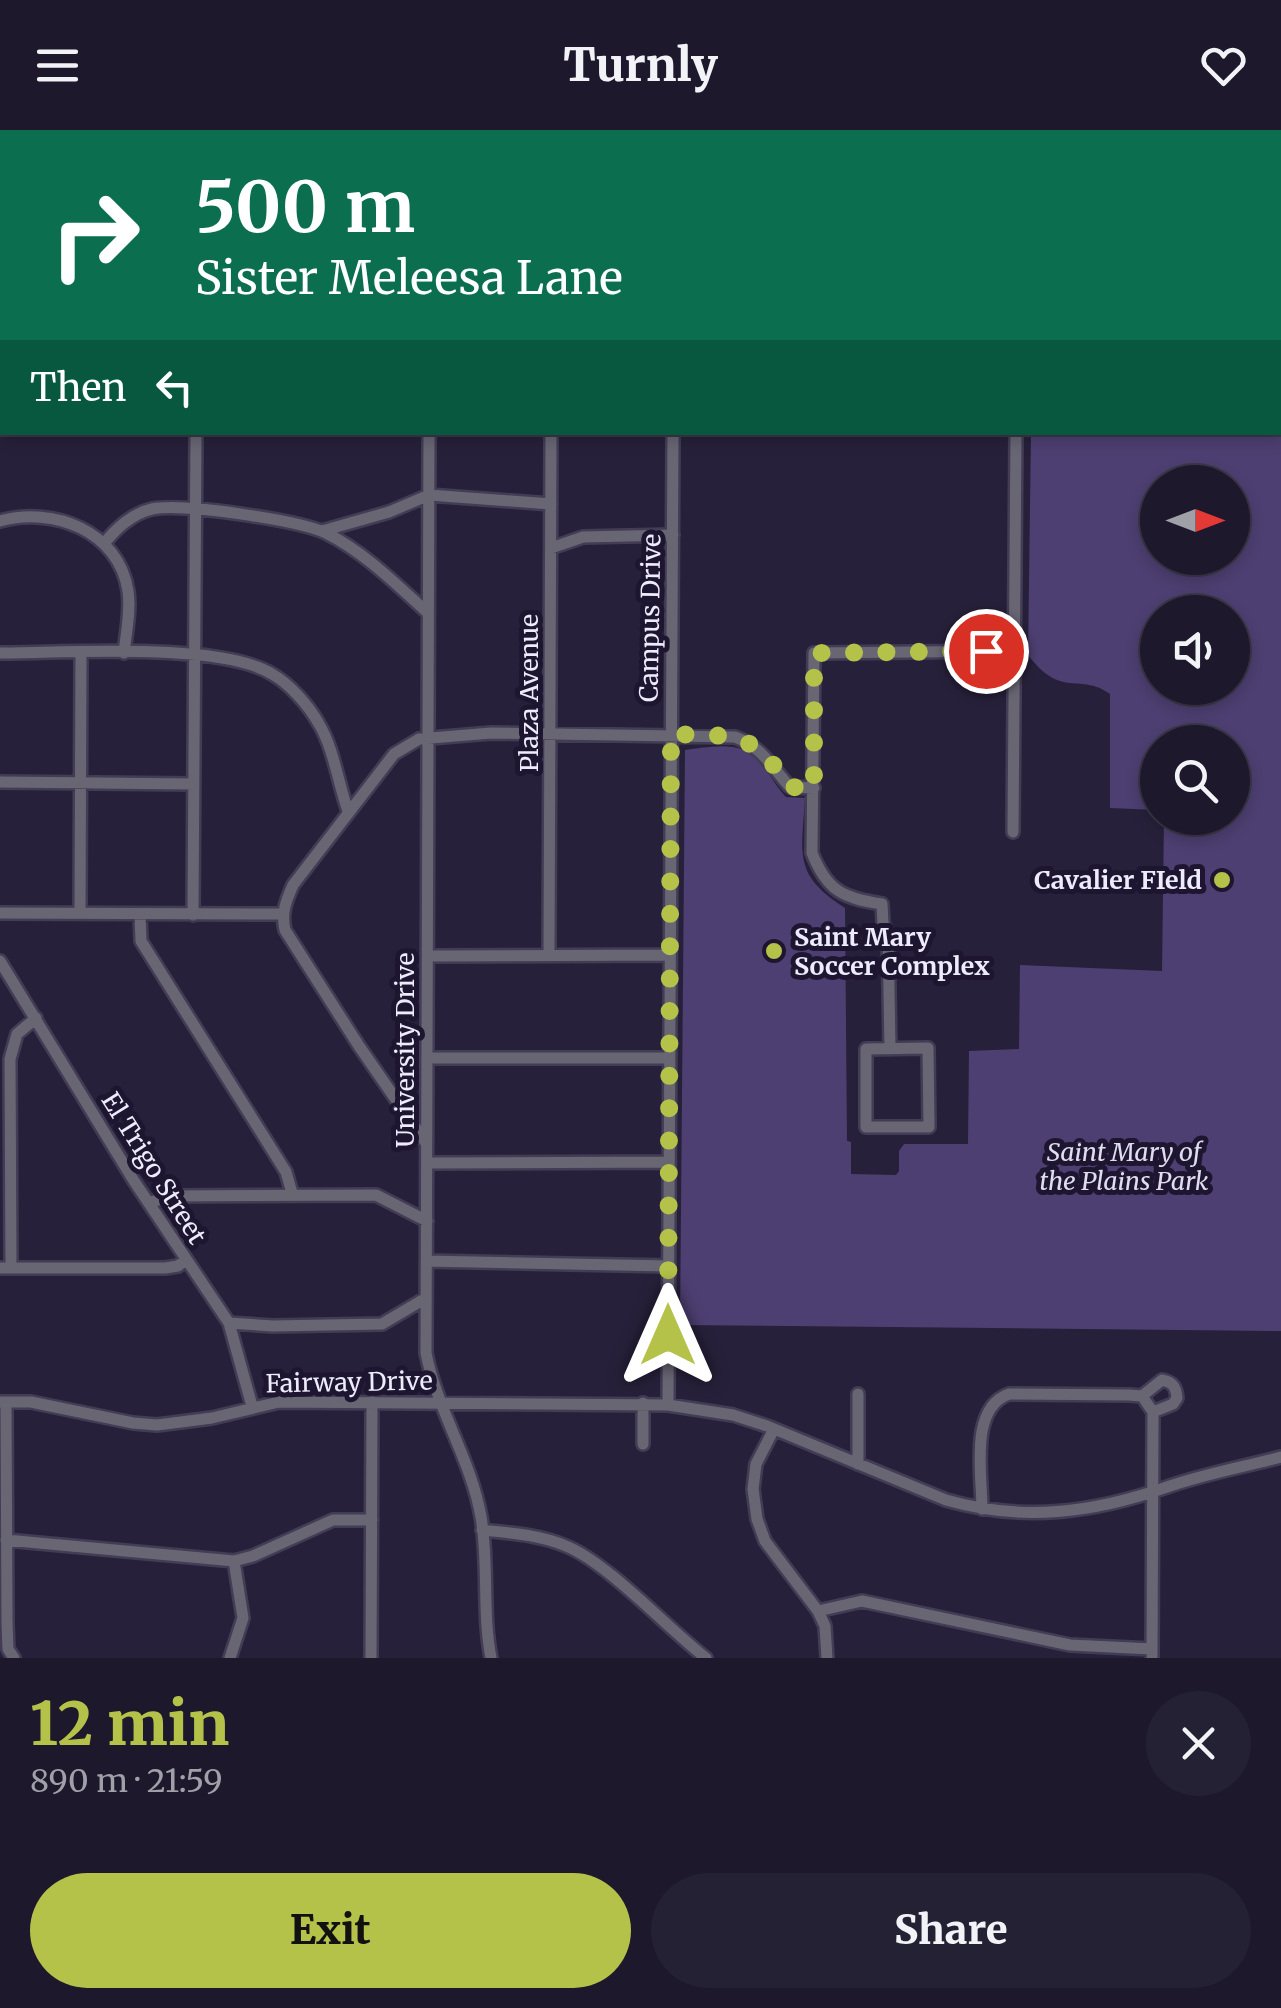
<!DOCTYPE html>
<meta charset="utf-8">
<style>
body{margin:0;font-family:Merriweather,serif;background:#252134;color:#f1f3f6;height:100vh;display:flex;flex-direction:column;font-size:38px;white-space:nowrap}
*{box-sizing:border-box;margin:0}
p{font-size:32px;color:#a0a0a9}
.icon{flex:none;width:55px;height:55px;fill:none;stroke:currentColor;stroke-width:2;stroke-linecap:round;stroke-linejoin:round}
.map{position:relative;height:1528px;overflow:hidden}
.details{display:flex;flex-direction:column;background:#1d182c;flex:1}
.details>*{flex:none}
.hud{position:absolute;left:0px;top:0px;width:1282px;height:305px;box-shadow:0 5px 15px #0003,0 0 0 2px #3b3748;background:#0b6e4f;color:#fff;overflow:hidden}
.needle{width:65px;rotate:90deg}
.tools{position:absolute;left:1140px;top:335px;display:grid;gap:20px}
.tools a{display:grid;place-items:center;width:110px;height:110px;border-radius:50%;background:#1d182c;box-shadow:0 5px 15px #0003,0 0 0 2px #3b3748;font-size:50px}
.pin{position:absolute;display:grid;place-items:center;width:85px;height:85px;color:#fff;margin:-42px;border:5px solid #fff;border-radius:50%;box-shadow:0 2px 10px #0007}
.me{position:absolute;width:110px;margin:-55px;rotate:0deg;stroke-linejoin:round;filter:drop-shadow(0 0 8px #0008)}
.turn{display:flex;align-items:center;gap:35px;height:210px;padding:0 30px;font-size:45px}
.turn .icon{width:130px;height:130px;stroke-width:2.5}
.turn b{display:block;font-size:70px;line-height:85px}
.then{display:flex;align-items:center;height:95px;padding:0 30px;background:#0003;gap:20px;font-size:38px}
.round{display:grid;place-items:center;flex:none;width:105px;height:105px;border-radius:52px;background:#252134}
.summary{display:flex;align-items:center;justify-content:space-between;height:170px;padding:0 30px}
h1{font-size:60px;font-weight:800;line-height:75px;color:#b4c24a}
.cta{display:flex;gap:20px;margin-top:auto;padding:20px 30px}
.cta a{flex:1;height:115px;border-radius:60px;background:#b4c24a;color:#111;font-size:40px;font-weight:800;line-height:115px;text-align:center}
.cta a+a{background:#252134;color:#f1f3f6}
header{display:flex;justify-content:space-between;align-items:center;height:130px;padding:0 30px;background:#1d182c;font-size:45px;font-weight:800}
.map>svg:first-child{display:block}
.green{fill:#4d3f71;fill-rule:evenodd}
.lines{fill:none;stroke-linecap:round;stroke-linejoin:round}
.minor-casing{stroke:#433c55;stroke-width:16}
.minor{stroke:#696674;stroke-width:11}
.route{stroke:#b4c24a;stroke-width:18;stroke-dasharray:0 32.4}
.poi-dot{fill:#b4c24a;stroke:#1e1630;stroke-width:4}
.labels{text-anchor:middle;stroke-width:10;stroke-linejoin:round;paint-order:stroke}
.street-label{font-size:25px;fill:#eeebfc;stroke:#1e1630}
.poi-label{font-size:25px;font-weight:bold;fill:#eeebfc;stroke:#1e1630;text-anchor:end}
.park-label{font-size:25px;font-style:italic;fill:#e1ddf0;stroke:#1e1630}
</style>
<header><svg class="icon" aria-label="menu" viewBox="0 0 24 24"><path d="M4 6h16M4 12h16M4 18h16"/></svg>Turnly<svg class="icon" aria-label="heart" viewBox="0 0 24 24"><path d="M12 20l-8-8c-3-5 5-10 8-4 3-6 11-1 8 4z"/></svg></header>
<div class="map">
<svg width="1281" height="1528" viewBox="0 0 1281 1528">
<rect width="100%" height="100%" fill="#27203a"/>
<!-- green -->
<path class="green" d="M1281 261V1201L680 1195 685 620C712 617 743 609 762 634 770 645 776 656 786 667L805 668C802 724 792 744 845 778L847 1011 851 1012V1044L896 1045 899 1041V1021L904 1014H968L969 921 1019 919 1020 835 1162 841 1164 688H1232V612H1158L1157 680 1110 678V564C1080 542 1062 570 1028 525L1031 303 1280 302ZM1158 352H1232V428H1158ZM1232 482V558H1158V482Z"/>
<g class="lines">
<!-- minor casing -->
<g class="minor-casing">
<path id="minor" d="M430 0V2
M591 2V0
M751 2V0
M909 2V0
M0 87H2
M1280 100H1281
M0 252H2
M429 302 426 1223C437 1280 471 1329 481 1387 489 1433 482 1482 491 1528
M0 391C53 376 119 401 128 461 131 481 126 503 124 523
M322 401 389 382 429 365 551 374
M104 414C115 399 133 383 152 379 183 373 297 390 326 403 364 422 396 454 428 483
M551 418 583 407 673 405
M0 523C65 523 220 512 272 544 290 554 309 576 319 594 334 619 338 653 348 681
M0 652 194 654
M1013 702 1016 302
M80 782 81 523
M0 783 283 784
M140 785 141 811 286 1042 292 1063
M193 785 196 302
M549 824 551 302
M428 826 669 825
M0 831 134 1051 229 1193 252 1276
M928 918 929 997H866V919Z
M890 919 888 803 883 793 882 774C843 768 827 761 812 723L814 523 1014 521
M428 928H669
M426 1013 359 916 285 800C281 783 286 771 293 755L394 624 419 609 491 603 735 607C762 617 771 636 790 657L814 658
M427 1033 668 1032
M151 1072 172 1066 376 1065 427 1091
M427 1131 668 1136
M0 1138H165L178 1136 184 1131
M11 1138 10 929 17 904 36 888
M229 1193 273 1196 382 1194 426 1168
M1142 1266 1162 1250C1173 1252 1176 1257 1177 1268L1173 1274 1153 1282
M0 1272H31L133 1293 157 1295 212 1288 279 1272 668 1275 733 1285 767 1296 946 1370C1023 1392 1093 1383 1167 1357 1204 1344 1243 1337 1281 1327
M6 1272 7 1493 8 1519 14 1528
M643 1273V1314
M668 1275 673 302
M774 1299 756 1334 753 1359 757 1389 765 1411 818 1481 825 1496 827 1528
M858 1334V1264
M982 1379C982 1344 969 1278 1009 1264L1129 1265 1142 1266 1153 1282
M482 1400C511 1403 540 1405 566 1416 608 1433 667 1498 706 1528
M6 1410 234 1431 253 1426 333 1390H372
M818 1481 862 1471 1070 1515 1152 1519
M230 1528 243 1488 234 1431
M371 1528 372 1272
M1152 1528 1153 1282"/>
</g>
<!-- minor -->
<use href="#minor" class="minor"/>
</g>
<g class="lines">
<!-- route -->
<path class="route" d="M668 1205 671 604C703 606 740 600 765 625 774 634 781 647 790 657L814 658V523L986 521"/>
</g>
<!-- markers -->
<g class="poi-dot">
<circle cx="1222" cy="750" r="10"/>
<circle cx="774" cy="821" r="10"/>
</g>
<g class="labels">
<!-- street labels -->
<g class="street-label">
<text transform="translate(650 488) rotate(-89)" y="9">Campus Drive</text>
<text transform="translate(529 563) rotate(-90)" y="9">Plaza Avenue</text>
<text transform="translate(405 920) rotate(-90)" y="9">University Drive</text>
<text transform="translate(154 1038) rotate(58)" y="9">El Trigo Street</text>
<text transform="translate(349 1252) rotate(-1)" y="9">Fairway Drive</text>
</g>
<!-- poi labels -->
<g class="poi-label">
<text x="1202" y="759">Cavalier FIeld</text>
<text x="794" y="816" text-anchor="start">Saint Mary<tspan x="794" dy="29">Soccer Complex</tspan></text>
</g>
<!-- park labels -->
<g class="park-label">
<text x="1124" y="1031">Saint Mary of<tspan x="1124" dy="29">the Plains Park</tspan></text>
</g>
</g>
</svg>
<div class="tools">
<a><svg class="needle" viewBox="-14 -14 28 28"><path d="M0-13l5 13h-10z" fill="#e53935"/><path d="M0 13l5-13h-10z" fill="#a0a0a9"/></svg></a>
<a><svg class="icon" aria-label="sound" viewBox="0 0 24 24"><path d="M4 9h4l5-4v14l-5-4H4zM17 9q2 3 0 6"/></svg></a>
<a><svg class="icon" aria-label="search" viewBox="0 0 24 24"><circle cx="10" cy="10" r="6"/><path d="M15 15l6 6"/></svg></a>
</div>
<div class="pin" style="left:986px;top:521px;background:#d93025"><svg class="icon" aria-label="arrive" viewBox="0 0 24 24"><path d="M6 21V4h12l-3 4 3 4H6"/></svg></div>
<svg class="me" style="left:668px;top:1205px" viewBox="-20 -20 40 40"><path d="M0-17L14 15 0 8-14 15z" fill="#b4c24a" stroke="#fff" stroke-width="4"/></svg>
<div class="hud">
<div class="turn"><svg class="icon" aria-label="right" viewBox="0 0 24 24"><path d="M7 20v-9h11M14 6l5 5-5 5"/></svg><div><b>500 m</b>Sister Meleesa Lane</div></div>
<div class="then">Then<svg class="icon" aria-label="left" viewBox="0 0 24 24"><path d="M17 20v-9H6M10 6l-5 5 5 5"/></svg></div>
</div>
</div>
<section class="details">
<div class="summary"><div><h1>12 min</h1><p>890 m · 21:59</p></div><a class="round"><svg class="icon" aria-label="close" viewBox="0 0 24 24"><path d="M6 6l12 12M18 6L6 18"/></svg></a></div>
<div class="cta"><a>Exit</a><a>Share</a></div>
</section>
